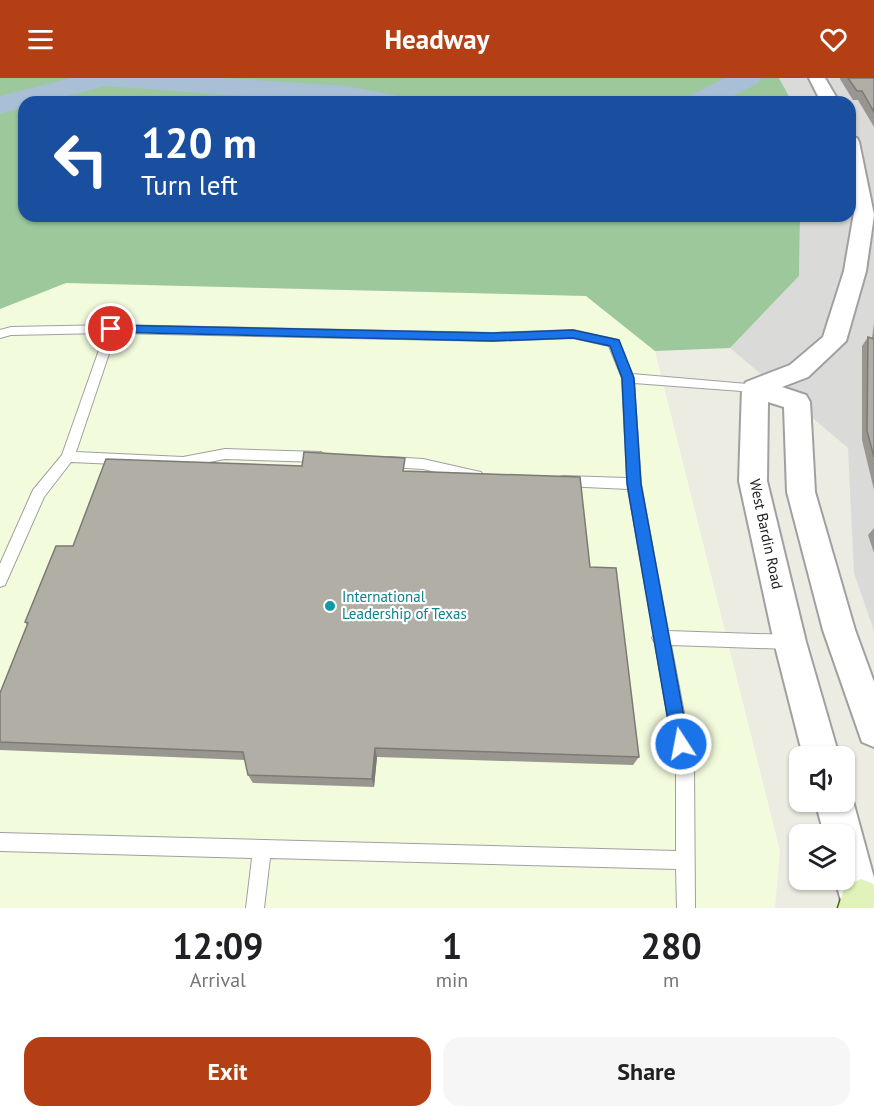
<!DOCTYPE html>
<style>
body{margin:0;font-family:"PT Sans",sans-serif;background:#f6f6f6;color:#202124;height:100vh;display:flex;flex-direction:column;font-size:22px;white-space:nowrap}
*{box-sizing:border-box;margin:0}
p{font-size:20px;color:#757577}
.icon{flex:none;width:33px;height:33px;fill:none;stroke:currentColor;stroke-width:2;stroke-linecap:round;stroke-linejoin:round}
.map{position:relative;height:830px;overflow:hidden}
.panel{display:flex;flex-direction:column;background:#fff;flex:1}
.panel>*{flex:none}
.hud{position:absolute;left:18px;top:18px;width:838px;height:126px;border-radius:18px;box-shadow:0 2px 4px #0004;background:#1a4fa0;color:#fff;overflow:hidden}
.buttons{position:absolute;left:789px;top:668px;display:grid;gap:12px}
.buttons a{display:grid;place-items:center;width:66px;height:66px;border-radius:12px;background:#fff;box-shadow:0 2px 4px #0004;font-size:30px}
.pin{position:absolute;display:grid;place-items:center;width:51px;height:51px;color:#fff;margin:-26px;border:3px solid #fff;border-radius:50%;box-shadow:0 2px 6px #0007}
.me{position:absolute;width:66px;margin:-33px;rotate:349deg;stroke-linejoin:round;filter:drop-shadow(0 0 4px #0008)}
.turn{display:flex;align-items:center;gap:21px;height:126px;padding:0 24px;font-size:27px}
.turn .icon{width:78px;height:78px;stroke-width:2.5}
.turn b{display:block;font-size:42px;line-height:51px}
.eta{display:flex;justify-content:space-evenly;align-items:center;height:102px;text-align:center}
.eta b{font-size:36px;font-weight:700;line-height:42px}
.cta{display:flex;gap:12px;margin-top:auto;padding:12px 24px}
.cta a{flex:1;height:69px;border-radius:18px;background:#b43f15;color:#fff;font-size:24px;font-weight:700;line-height:69px;text-align:center}
.cta a+a{background:#f6f6f6;color:#202124}
header{display:flex;justify-content:space-between;align-items:center;height:78px;padding:0 24px;background:#b43f15;color:#fff;font-size:27px;font-weight:700}
.map>svg:first-child{display:block}
.residential{fill:#dadad9}
.education{fill:#f3fbdd}
.forest{fill:#9dc89c}
.lines{fill:none;stroke-linecap:round;stroke-linejoin:round}
.river{fill:#a8bfd6;fill-rule:evenodd}
.service-casing{stroke:#a0a0a0;stroke-width:2}
.minor-casing{stroke:#a0a0a0;stroke-width:4}
.secondary-casing{stroke:#466710;stroke-width:3}
.service{fill:#fff;fill-rule:evenodd}
.minor{fill:#fff;fill-rule:evenodd}
.secondary{fill:#e1f2bb;fill-rule:evenodd}
.wall{fill:#98968f}
.shaded-wall{fill:#7c7a74}
.building{fill:#b1aea6;stroke:#7c7a74;stroke-width:1.5}
.route{fill:#1a73e8;stroke:#114b97;stroke-width:1.5}
.culture-dot{fill:#0f9aa8;stroke:#fff;stroke-width:2}
.labels{text-anchor:middle;stroke-width:4.5;stroke-linejoin:round;paint-order:stroke}
.street-label{font-size:15px;fill:#1c1c1c;stroke:#fff}
.culture-label{font-size:15px;fill:#0d838f;stroke:#fff;text-anchor:start}
</style>
<header><svg class="icon" aria-label="menu" viewBox="0 0 24 24"><path d="M4 6h16M4 12h16M4 18h16"/></svg>Headway<svg class="icon" aria-label="heart" viewBox="0 0 24 24"><path d="M12 20l-8-8c-3-5 5-10 8-4 3-6 11-1 8 4z"/></svg></header>
<div class="map">
<svg width="874" height="830" viewBox="0 0 874 830">
<rect width="100%" height="100%" fill="#ecece3"/>
<!-- residential -->
<path class="residential" d="M779 0H874V553L854 495 848 370 730 270 799 198 800 138H850V24H792Z"/>
<!-- education -->
<path class="education" d="M66 205 586 218 655 273 780 773 775 830H0V231Z"/>
<!-- forest -->
<path class="forest" d="M0 0H779L792 24H24V138H800L799 198 730 270 655 273 586 218 66 205 0 231Z"/>
<g class="lines">
<!-- river -->
<path class="river" d="M71 0H224L346 8 400 18 404 24H325L105 8 45 24H24V29L0 36V18Z
M725 0H761L757 6 721 24H685L689 18Z"/>
<!-- service casing -->
<g class="service-casing">
<path id="service" d="M112 247 493 255 573 252 618 262 632 296 759 307 761 310 759 313 755 314 634 305 641 406 668 553 790 557 795 559 798 564 795 569 790 571 671 567 694 687 695 830H677L676 791 270 780 264 830H246L252 780 0 773V755L676 773V687L655 565 652 560 654 557 628 411 564 408 559 407 557 403 559 399 564 398 627 400 622 300 609 268 573 260 493 263 116 255 76 374 183 379 225 371 321 374 328 379 321 384 225 381 183 389 71 384 44 419 5 507 0 509V486L33 412 62 377 105 255 11 257 0 260V252L11 249Z
M389 379 423 381 476 393 481 394 483 398 481 402 476 403 423 391 389 389 382 384Z"/>
</g>
<!-- minor casing -->
<g class="minor-casing">
<path id="minor" d="M809 0H825L839 24H821Z
M850 59 857 60 859 64 874 137 866 193 846 263 808 299 782 309 806 317 810 324 815 414 855 552 874 604V669L862 664 823 552 787 414 784 329 768 324 767 403 806 564 839 678H803L774 564 739 403 742 310 746 304 790 287 823 259 844 193 854 135 850 118Z
M844 709 853 723 874 800V830H843L835 801H844V756H824L815 723H844Z"/>
</g>
<!-- secondary casing -->
<g class="secondary-casing">
<path id="secondary" d="M861 801 874 806V830H838L845 808Z"/>
</g>
<!-- service -->
<use href="#service" class="service"/>
<!-- minor -->
<use href="#minor" class="minor"/>
<!-- secondary -->
<use href="#secondary" class="secondary"/>
</g>
<!-- wall -->
<path class="wall" d="M840 0H874V49L858 22H853L840 1Z
M874 245V412L862 362V268L868 259 872 260Z
M302 388 405 393 590 489 639 679 633 687 377 679 374 709 253 705 248 697 245 682 0 672V615L27 547 25 544 73 468Z
M874 450V475L868 457Z"/>
<!-- shaded-wall -->
<path class="shaded-wall" d="M375 670 377 679 374 709 372 701Z"/>
<!-- building -->
<path class="building" d="M848 0H874V34L862 13H857Z
M868 259 874 261V379L867 353Z
M304 374 405 380 403 393 580 399 590 489 616 490 639 679 375 670 372 701 248 697 243 674 0 664V615L28 545 25 544 56 468H73L106 381 302 388Z"/>
<!-- route -->
<path class="route" d="M111 247 493 255 573 252 619 262 634 300 641 406 689 666 687 672 681 674 675 672 672 666 627 406 622 300 610 268 573 260 493 263 107 254V248Z"/>
<!-- markers -->
<circle class="culture-dot" cx="330" cy="528" r="6"/>
<g class="labels">
<!-- street labels -->
<g class="street-label">
<text transform="translate(766 456) rotate(78)" y="5">West Bardin Road</text>
</g>
<!-- culture labels -->
<g class="culture-label">
<text x="342" y="524">International<tspan x="342" dy="17">Leadership of Texas</tspan></text>
</g>
</g>
</svg>
<div class="buttons">
<a><svg class="icon" aria-label="sound" viewBox="0 0 24 24"><path d="M4 9h4l5-4v14l-5-4H4zM17 9q2 3 0 6"/></svg></a>
<a><svg class="icon" aria-label="layers" viewBox="0 0 24 24"><path d="M12 4l9 5-9 5-9-5zM3 14l9 5 9-5"/></svg></a>
</div>
<div class="pin" style="left:111px;top:251px;background:#d93025"><svg class="icon" aria-label="arrive" viewBox="0 0 24 24"><path d="M6 21V4h12l-3 4 3 4H6"/></svg></div>
<svg class="me" style="left:681px;top:666px" viewBox="-20 -20 40 40"><circle r="17" fill="#1a73e8" stroke="#fff" stroke-width="3"/><path d="M0-11L8 9 0 5-8 9z" fill="#fff"/></svg>
<div class="hud">
<div class="turn"><svg class="icon" aria-label="left" viewBox="0 0 24 24"><path d="M17 20v-9H6M10 6l-5 5 5 5"/></svg><div><b>120 m</b>Turn left</div></div>
</div>
</div>
<section class="panel">
<div class="eta">
<div><b>12:09</b><p>Arrival</p></div>
<div><b>1</b><p>min</p></div>
<div><b>280</b><p>m</p></div>
</div>
<div class="cta"><a>Exit</a><a>Share</a></div>
</section>
